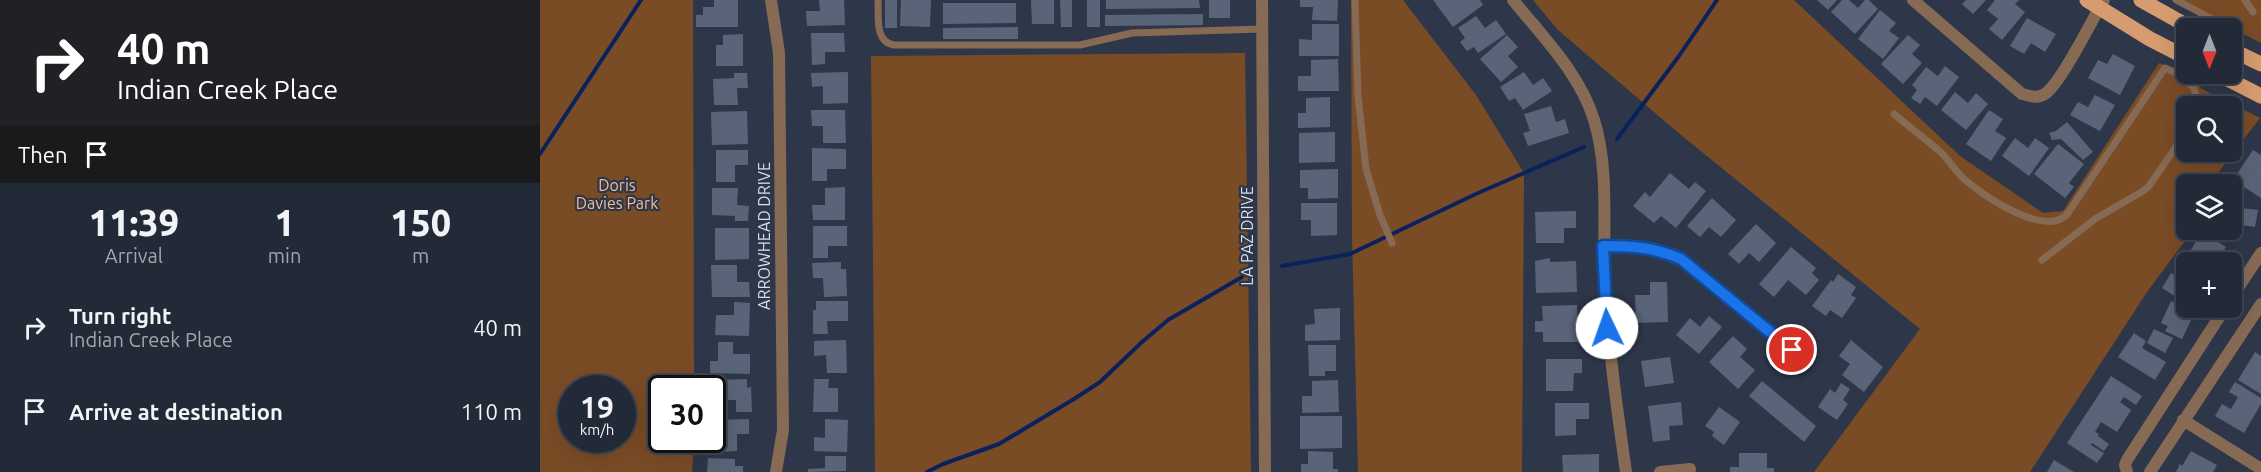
<!DOCTYPE html>
<style>
body{margin:0;font-family:Ubuntu,sans-serif;background:#2e3542;color:#f1f3f6;height:100vh;display:flex;flex-direction:column;font-size:22px;white-space:nowrap}
*{box-sizing:border-box;margin:0}
p{font-size:20px;color:#a2a6ad}
.icon{flex:none;width:33px;height:33px;fill:none;stroke:currentColor;stroke-width:2;stroke-linecap:round;stroke-linejoin:round}
.map{position:relative;flex:1;overflow:hidden}
.side{display:flex;flex-direction:column;background:#222937;width:540px}
.side>*{flex:none}
.top-card{background:#202124;color:#fff;overflow:hidden}
.needle{width:39px;rotate:180deg}
.fabs{position:absolute;left:1636px;top:18px;display:grid;gap:12px}
.fabs a{display:grid;place-items:center;width:66px;height:66px;border-radius:9px;background:#222937;box-shadow:0 6px 24px #0002,0 0 0 2px #3f4552;font-size:30px}
.speed{position:absolute;left:18px;top:375px;display:flex;gap:12px;font-size:30px;font-weight:700;text-align:center}
.speed>*{display:grid;place-content:center;width:78px;height:78px;border-radius:50%;background:#222937;box-shadow:0 6px 24px #0002,0 0 0 2px #3f4552;line-height:1}
.speed small{font-size:15px;font-weight:400}
.speed .limit{border:3px solid #111;border-radius:9px;background:#fff;color:#111}
.pin{position:absolute;display:grid;place-items:center;width:51px;height:51px;color:#fff;margin:-26px;border:3px solid #fff;border-radius:50%;box-shadow:0 2px 6px #0007}
.me{position:absolute;width:66px;margin:-33px;rotate:357deg;stroke-linejoin:round;filter:drop-shadow(0 0 4px #0008)}
.turn{display:flex;align-items:center;gap:21px;height:126px;padding:0 18px;font-size:27px}
.turn .icon{width:78px;height:78px;stroke-width:2.5}
.turn b{display:block;font-size:42px;line-height:51px}
.then{display:flex;align-items:center;height:57px;padding:0 18px;background:#0003;gap:12px;font-size:22px}
.eta{display:flex;justify-content:space-evenly;align-items:center;height:102px;text-align:center}
.eta b{font-size:36px;font-weight:800;line-height:42px}
ul{padding:0;list-style:none}
li{display:flex;align-items:center;gap:18px;height:84px;padding:0 18px}
li div{flex:1}
li b{display:block;font-size:22px}
li em{font-style:normal}
main{display:flex;flex:1;min-height:0}
.map>svg:first-child{display:block}
.green{fill:#7a4c26;fill-rule:evenodd}
.lines{fill:none;stroke-linecap:round;stroke-linejoin:round}
.stream{stroke:#0a215c;stroke-width:4}
.building{fill:#5a6478}
.lane{stroke:#876a54;stroke-width:7}
.street{stroke:#876a54;stroke-width:12}
.primary{stroke:#d69b6e;stroke-width:15}
.route-casing{stroke:#114b97;stroke-width:15}
.route{stroke:#1a73e8;stroke-width:10}
.labels{text-anchor:middle;stroke-width:4.5;stroke-linejoin:round;paint-order:stroke}
.park-label{font-size:16px;fill:#f2bc92;stroke:#2e3749}
.street-label{font-size:16px;fill:#d8deea;stroke:#2e3749}
</style>
<main>
<section class="side">
<div class="top-card">
<div class="turn"><svg class="icon" aria-label="right" viewBox="0 0 24 24"><path d="M7 20v-9h11M14 6l5 5-5 5"/></svg><div><b>40 m</b>Indian Creek Place</div></div>
<div class="then">Then<svg class="icon" aria-label="arrive" viewBox="0 0 24 24"><path d="M6 21V4h12l-3 4 3 4H6"/></svg></div>
</div>
<div class="eta">
<div><b>11:39</b><p>Arrival</p></div>
<div><b>1</b><p>min</p></div>
<div><b>150</b><p>m</p></div>
</div>
<ul>
<li><svg class="icon" aria-label="right" viewBox="0 0 24 24"><path d="M7 20v-9h11M14 6l5 5-5 5"/></svg><div><b>Turn right</b><p>Indian Creek Place</p></div><em>40 m</em></li>
<li><svg class="icon" aria-label="arrive" viewBox="0 0 24 24"><path d="M6 21V4h12l-3 4 3 4H6"/></svg><div><b>Arrive at destination</b></div><em>110 m</em></li>
</ul>
</section>
<div class="map">
<svg width="1721" height="472" viewBox="0 0 1721 472">
<rect width="100%" height="100%" fill="#2e3749"/>
<!-- green -->
<path class="green" d="M0 0H153L154 388H122V440H154L152 472H0ZM32 388H82V440H32Z
M811 0H863L936 95 984 173 982 472H818L812 236Z
M993 0H1254L1420 156 1503 213 1523 211 1619 63 1634 69 1647 41V74H1667L1660 88 1720 118 1674 178 1682 184H1647V230H1653L1607 292 1490 472H1274L1380 329 1141 135 1018 30ZM1647 106H1692V152H1647Z
M1638 0H1721V43L1690 27 1653 28 1659 13Z
M705 53 711 472H335L331 56Z"/>
<g class="lines">
<!-- stream -->
<path class="stream" d="M1077 139 1139 56 1177 0
M0 154 101 0
M742 266 810 254 938 193 1044 147
M387 472 403 464 459 444 534 399 560 382 602 342 628 320 702 277"/>
</g>
<!-- building -->
<path class="building" d="M174 0H198V27H156V15H163V7H174Z
M279 0H304L305 25 267 26 266 11H280Z
M345 0H357V28H345Z
M361 0H391L390 27 360 26Z
M491 0H514V24H492Z
M520 0H532V27H521Z
M547 0H560V27H547Z
M566 0H659L660 8 566 9Z
M669 0H690V18H669Z
M760 0H798L797 21 772 20 773 7H760Z
M893 0H940L943 5 913 27Z
M1277 0H1297L1288 10Z
M1302 0H1309L1318 8 1325 0H1329L1338 9 1315 34 1291 12Z
M1426 0H1446L1433 14 1422 4Z
M1455 0H1479L1475 4 1485 12 1462 40 1449 29 1458 19 1447 10Z
M403 3H476V23L403 24Z
M1340 10 1356 23 1349 31 1359 38 1343 59 1318 39Z
M663 14V25L565 26V15Z
M936 16 945 28 956 20 966 34 938 53 934 47 927 51 920 42 925 38 918 28Z
M1487 18 1516 34 1505 52 1491 43 1484 54 1470 46Z
M772 24H799V56H759V39L772 40Z
M478 27V39H403V28Z
M271 33H304L305 52H285V64L272 65Z
M203 34V66H176V45H183V35Z
M967 35 978 47 968 56 978 67 961 82 940 59Z
M1368 35 1380 45 1372 54 1382 63 1363 84 1341 64Z
M1573 54 1595 66 1580 95 1548 78 1558 60 1567 64Z
M798 59 799 91H758V76H771V60Z
M1405 66 1419 77 1397 106 1385 97 1380 104 1371 98 1377 90 1372 85 1386 67 1398 76Z
M308 72V103L283 104V86L272 87 271 73Z
M984 72 993 85 1003 78 1012 91 983 110 975 98 969 101 960 87Z
M194 73H207L208 88H197L198 105H174L173 79 194 78Z
M1415 92 1428 103 1436 93 1448 104 1426 130 1401 110Z
M1555 95 1575 105 1560 131 1530 115 1538 102 1548 107Z
M1667 95 1675 99 1672 105 1664 101Z
M790 97V127L758 128V113H766V98Z
M1011 106 1016 122 1025 119 1029 133 988 146 983 133 990 131 984 114Z
M271 110H305L306 143H283V126H272Z
M1449 110 1463 119 1455 131 1466 138 1451 161 1426 144Z
M207 111 208 144 172 145 171 112Z
M1527 122 1553 152 1543 160 1521 139 1512 140 1509 133 1516 131Z
M795 132V162L759 163V133Z
M1475 138 1488 148 1495 138 1509 148 1489 176 1462 156Z
M1518 144 1544 164 1529 183 1534 187 1525 198 1494 174Z
M272 148 306 149V169H287V181H272Z
M176 150H208V165H195V182H176Z
M1713 150 1721 155V198L1693 180Z
M798 169V198L768 199V188H760V170Z
M1130 173 1149 189 1155 182 1166 191 1136 228 1121 216 1114 223 1093 206 1105 192 1110 197Z
M305 187V220H273L272 205H285V188Z
M172 188H198L197 205 209 206 208 221H195V216L172 215Z
M1172 198 1196 220 1181 237 1169 227 1160 237 1147 226Z
M761 203H797V235L771 236V220H761Z
M1692 207 1718 210 1715 227 1701 225 1699 241 1679 238 1680 230H1692Z
M1036 211V228H1024V243H996L995 212Z
M1216 224 1236 243 1219 262 1209 253 1199 264 1188 254Z
M273 226H307V246H288V258H273Z
M175 228H209V259L175 260Z
M1662 232 1686 247 1678 261 1680 262H1653L1646 258Z
M1251 247 1276 268 1272 273 1279 280 1266 295 1248 280 1234 297 1219 284Z
M1010 258V262L1036 261 1037 292 996 293 995 261Z
M301 262V269H306L307 296 284 297 283 278H273L272 263Z
M1647 262V304L1622 288 1631 273 1638 277Z
M171 265H197V282H209L210 297H172Z
M1298 274 1316 287 1311 295 1316 298 1302 318 1290 310 1286 316 1272 306 1291 280 1293 282Z
M1110 282H1127L1128 322 1096 323 1095 295H1110Z
M276 301H308V321H287L288 334H273V310H276Z
M1631 301 1655 312 1642 339 1625 331 1628 326 1621 323Z
M194 302 210 303 209 336 175 335 176 315H194Z
M1037 305 1038 342H1003V332H995V321H1003L1002 306Z
M800 308V340L765 341V325L775 324 774 309Z
M1169 316 1182 327 1159 354 1136 335 1150 318 1160 327Z
M1614 329 1633 338 1625 353 1607 343Z
M1594 333 1606 341 1602 348 1626 362 1615 380 1578 357Z
M1193 336 1207 349 1200 357 1215 370 1198 389 1169 362Z
M306 340 307 373H287L286 355 274 356V341Z
M1311 340 1343 367 1324 392 1302 375 1310 364 1299 356Z
M178 342H193V354H210V374L170 373V361H178Z
M768 345H796V371H785V376H769Z
M1715 352 1721 356V394L1698 380Z
M1130 357 1134 383 1105 387 1101 361Z
M1006 359H1042V373H1034L1033 391H1006Z
M1571 376 1602 396 1596 405 1584 397 1580 402 1591 410 1577 432 1561 422 1555 432 1559 434 1558 436 1569 444 1564 451 1552 443 1551 445 1564 453 1557 463 1527 443Z
M207 379V388L211 387 212 412H196V400H176V380Z
M274 379H289L288 388H298V412H273Z
M798 380 799 412 762 413V396H772V381Z
M1222 381 1276 426 1264 442 1209 396Z
M1695 382 1721 398V404L1704 433 1675 416 1682 404 1691 409 1698 397 1689 392Z
M1301 383 1310 389 1303 400 1308 404 1297 420 1278 407 1290 389 1295 393Z
M1141 402 1143 425 1129 426 1130 440 1113 442 1108 406Z
M1015 403H1049V419H1036V435L1015 436Z
M1179 407 1200 422 1184 445 1172 436 1174 432 1165 426Z
M760 416H802V448L760 449Z
M209 419V434H197V451L177 452 176 436H172V420Z
M285 419 308 420 307 452 274 451V437L285 438Z
M768 451 793 452V469H798V472H761V464H768Z
M1651 451 1677 465 1673 472H1636L1640 464 1642 466Z
M1199 453H1227V468H1234V472H1190V467H1199Z
M1059 454V472H1023L1022 455Z
M285 456H306V471L268 472V469L285 468Z
M168 458 195 459V466H203V472H167Z
M1514 460 1534 472H1507Z"/>
<g class="lines">
<!-- lane -->
<path class="lane" d="M338 0C339 15 334 42 354 45H540L592 33 722 29
M815 0 818 96 826 169 840 215 852 243
M1636 0 1676 21
M1705 0 1713 12
M1645 77 1654 89 1659 106
M1354 114C1368 126 1383 137 1397 149 1407 157 1413 168 1422 177 1440 194 1507 240 1528 213L1625 68 1645 77 1647 74
M1502 260 1555 219 1603 191 1609 186 1647 131"/>
<!-- street -->
<path class="street" d="M231 0 239 53 243 430 236 472
M722 0 725 472
M973 0C1003 37 1040 74 1054 120 1070 171 1062 229 1065 282 1068 346 1077 409 1086 472
M1373 0 1482 94C1490 96 1497 99 1505 94 1521 83 1552 20 1564 0
M1063 246C1093 246 1113 247 1141 259L1252 350
M1692 297 1721 253
M1643 420 1718 467
M1120 472 1150 469
M1587 472 1585 465 1587 460 1685 308
M1610 472 1721 304"/>
<!-- primary -->
<path class="primary" d="M1547 0 1610 39 1647 58
M1601 0 1651 28
M1692 50 1721 64
M1678 74 1721 96"/>
</g>
<g class="lines">
<!-- route casing -->
<g class="route-casing">
<path id="route" d="M1067 328 1063 246C1093 246 1113 247 1141 259L1252 350"/>
</g>
<!-- route -->
<use href="#route" class="route"/>
</g>
<g class="labels">
<!-- park labels -->
<g class="park-label">
<text x="77" y="191">Doris<tspan x="77" dy="18">Davies Park</tspan></text>
</g>
<!-- street labels -->
<g class="street-label">
<text transform="translate(224 236) rotate(-90)" y="6">ARROWHEAD DRIVE</text>
<text transform="translate(707 236) rotate(-90)" y="6">LA PAZ DRIVE</text>
</g>
</g>
</svg>
<div class="fabs">
<a><svg class="needle" viewBox="-14 -14 28 28"><path d="M0-13l5 13h-10z" fill="#e53935"/><path d="M0 13l5-13h-10z" fill="#a2a6ad"/></svg></a>
<a><svg class="icon" aria-label="search" viewBox="0 0 24 24"><circle cx="10" cy="10" r="6"/><path d="M15 15l6 6"/></svg></a>
<a><svg class="icon" aria-label="layers" viewBox="0 0 24 24"><path d="M12 4l9 5-9 5-9-5zM3 14l9 5 9-5"/></svg></a>
<a>+</a>
</div>
<div class="speed"><div>19<small>km/h</small></div><div class="limit">30</div></div>
<div class="pin" style="left:1252px;top:350px;background:#d93025"><svg class="icon" aria-label="arrive" viewBox="0 0 24 24"><path d="M6 21V4h12l-3 4 3 4H6"/></svg></div>
<svg class="me" style="left:1067px;top:328px" viewBox="-20 -20 40 40"><circle r="19" fill="#fff"/><path d="M0-13L10 11 0 6-10 11z" fill="#1a73e8"/></svg>
</div>
</main>
